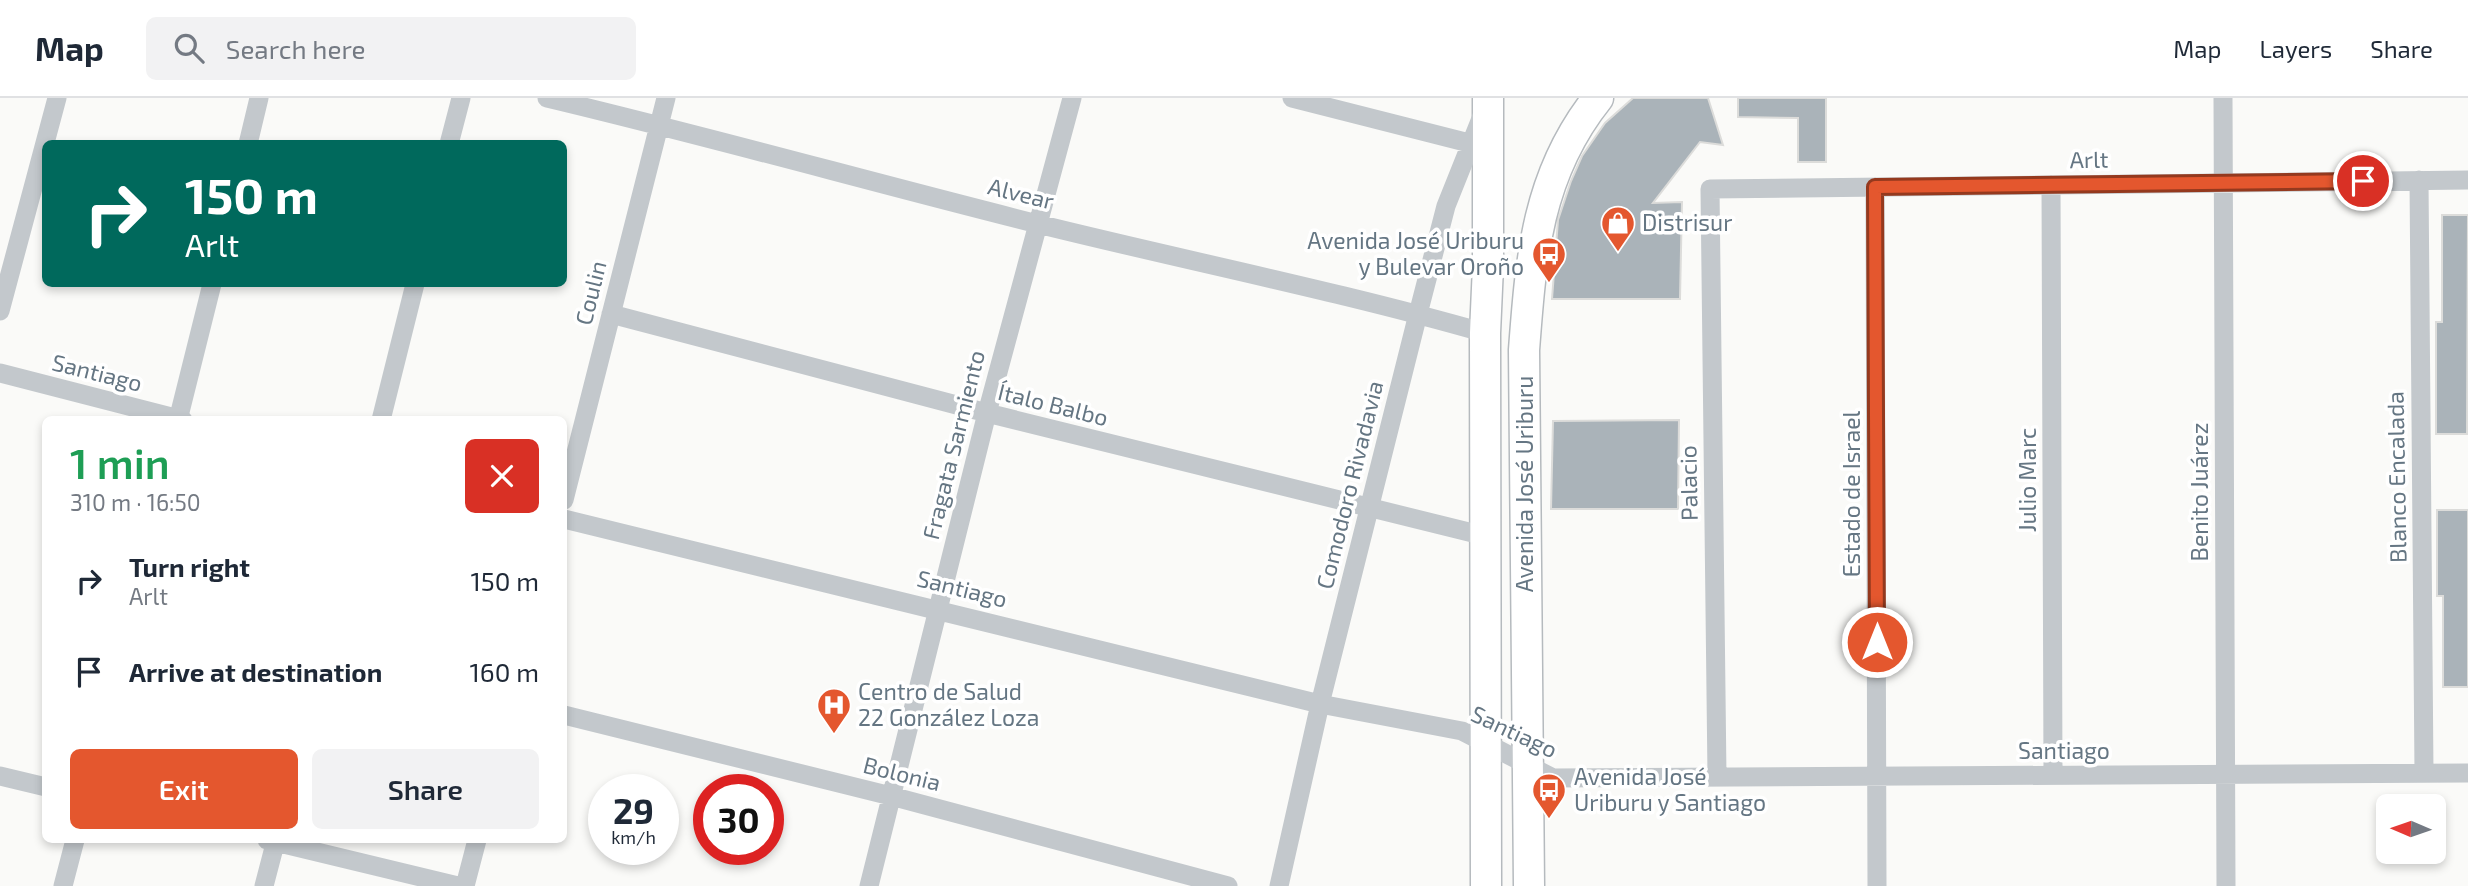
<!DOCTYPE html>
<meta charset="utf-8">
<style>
body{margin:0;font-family:"Exo 2",sans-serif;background:#f2f2f3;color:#1f2937;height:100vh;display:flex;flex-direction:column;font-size:26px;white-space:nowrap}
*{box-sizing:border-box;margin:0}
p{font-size:23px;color:#747a83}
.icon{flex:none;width:38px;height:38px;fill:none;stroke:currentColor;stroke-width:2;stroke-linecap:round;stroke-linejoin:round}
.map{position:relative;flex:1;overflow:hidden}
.panel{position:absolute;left:42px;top:318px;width:525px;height:427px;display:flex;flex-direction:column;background:#fff;border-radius:10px;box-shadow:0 4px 10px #0003}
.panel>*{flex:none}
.banner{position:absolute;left:42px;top:42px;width:525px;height:147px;border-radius:10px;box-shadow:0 4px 10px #0003;background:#00695c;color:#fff;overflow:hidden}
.needle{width:46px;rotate:272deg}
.fabs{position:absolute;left:2376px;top:696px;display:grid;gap:14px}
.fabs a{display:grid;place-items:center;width:70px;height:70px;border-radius:10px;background:#fff;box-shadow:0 4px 10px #0003;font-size:35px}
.speed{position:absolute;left:588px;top:676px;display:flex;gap:14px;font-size:35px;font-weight:700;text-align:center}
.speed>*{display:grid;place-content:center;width:91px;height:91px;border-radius:50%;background:#fff;box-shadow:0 4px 10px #0003;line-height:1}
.speed small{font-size:18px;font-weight:400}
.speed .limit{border:10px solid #d22;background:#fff;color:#111}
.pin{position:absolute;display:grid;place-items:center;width:60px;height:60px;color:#fff;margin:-30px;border:4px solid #fff;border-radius:50%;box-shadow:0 2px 7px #0007}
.me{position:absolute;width:77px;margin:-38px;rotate:0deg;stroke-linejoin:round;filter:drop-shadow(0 0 5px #0008)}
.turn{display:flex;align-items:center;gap:24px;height:147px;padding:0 28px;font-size:32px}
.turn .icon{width:91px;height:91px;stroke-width:2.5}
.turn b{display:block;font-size:49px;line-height:60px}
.round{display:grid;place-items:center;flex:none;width:74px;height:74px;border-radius:10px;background:#f2f2f3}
.headline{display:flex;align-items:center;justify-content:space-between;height:119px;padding:0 28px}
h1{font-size:42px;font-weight:600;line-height:52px;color:#1e9e55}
.button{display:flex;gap:14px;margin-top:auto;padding:14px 28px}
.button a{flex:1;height:80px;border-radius:10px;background:#e4572e;color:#fff;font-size:28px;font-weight:600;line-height:80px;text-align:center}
.button a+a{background:#f2f2f3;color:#1f2937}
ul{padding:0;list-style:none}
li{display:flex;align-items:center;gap:21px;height:91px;padding:0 28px}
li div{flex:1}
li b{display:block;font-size:26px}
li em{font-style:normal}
header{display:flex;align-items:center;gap:42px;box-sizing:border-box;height:98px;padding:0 35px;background:#fff;border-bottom:2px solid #e0e1e3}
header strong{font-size:33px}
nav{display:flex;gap:38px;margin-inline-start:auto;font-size:24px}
.search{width:490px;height:63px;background:#f2f2f3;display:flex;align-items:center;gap:18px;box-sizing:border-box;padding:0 24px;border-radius:10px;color:#747a83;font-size:26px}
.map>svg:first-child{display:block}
.building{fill:#aab3b9;stroke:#dcdcda;stroke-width:2}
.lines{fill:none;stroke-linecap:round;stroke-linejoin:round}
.primary-casing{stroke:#b5babe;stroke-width:33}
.minor{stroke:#c3c8cc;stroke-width:19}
.primary{stroke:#fff;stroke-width:30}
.route-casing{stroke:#94391e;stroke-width:18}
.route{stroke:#e4572e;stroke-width:12}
.labels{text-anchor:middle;stroke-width:7;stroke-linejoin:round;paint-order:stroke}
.street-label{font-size:23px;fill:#657683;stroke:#fff}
.poi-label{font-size:23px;fill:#657683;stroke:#fff;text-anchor:start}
</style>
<header>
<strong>Map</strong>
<div class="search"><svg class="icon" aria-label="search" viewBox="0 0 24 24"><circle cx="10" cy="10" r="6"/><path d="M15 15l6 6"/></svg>Search here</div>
<nav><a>Map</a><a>Layers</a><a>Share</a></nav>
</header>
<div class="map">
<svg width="2468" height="788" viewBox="0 0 2468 788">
<rect width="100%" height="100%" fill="#fafaf8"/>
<!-- building -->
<path class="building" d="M1633 0H1708L1723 47 1700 44 1653 105 1682 104 1680 201H1552L1558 122 1571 83 1582 58 1605 25Z
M1738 0H1826V64H1798V20L1738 19Z
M2442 117H2468L2467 336H2436V224H2442Z
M1679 322 1678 411H1551L1553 323Z
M2437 412H2468V589H2443V498H2437Z"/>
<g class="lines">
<!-- primary casing -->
<g class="primary-casing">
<path id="primary" d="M1486 788 1485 235 1488 168V0
M1529 788 1524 252C1531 159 1537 76 1598 0"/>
</g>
<!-- minor -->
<path class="minor" d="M547 0C711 39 874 85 1038 126 1187 163 1338 193 1485 235
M1292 0 1481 48
M2223 0 2226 788
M248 46 259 0
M449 46 461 0
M2419 82 2424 675
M2051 87 2053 677
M1875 89 1877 788
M0 213 57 0
M611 216 987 315 1485 438
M0 275 183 322
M178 322 212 186
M381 322 415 186
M564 402 666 0
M564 421 1320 606 1462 633 1553 680 2468 675
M564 617 891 698 1228 788
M0 678 46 689
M1717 679 1710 91 2468 82
M267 742 458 788
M63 788 75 742
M264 788 276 742
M465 788 477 742
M869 788 987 315 1072 0
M1279 788 1320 606 1418 216 1446 108 1482 18"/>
<!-- primary -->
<use href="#primary" class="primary"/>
</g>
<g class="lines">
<!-- route casing -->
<g class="route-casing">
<path id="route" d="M1877 544 1875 89 2363 83"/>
</g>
<!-- route -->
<use href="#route" class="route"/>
</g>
<!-- icons -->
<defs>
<g id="shop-pin" transform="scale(1.75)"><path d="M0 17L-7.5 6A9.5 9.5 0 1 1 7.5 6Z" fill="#e4572e" stroke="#fff"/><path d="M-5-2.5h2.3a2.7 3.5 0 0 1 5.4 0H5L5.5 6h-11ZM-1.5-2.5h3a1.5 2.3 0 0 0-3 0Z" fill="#fff"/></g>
<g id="bus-pin" transform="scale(1.75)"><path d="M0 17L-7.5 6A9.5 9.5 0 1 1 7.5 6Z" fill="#e4572e" stroke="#fff"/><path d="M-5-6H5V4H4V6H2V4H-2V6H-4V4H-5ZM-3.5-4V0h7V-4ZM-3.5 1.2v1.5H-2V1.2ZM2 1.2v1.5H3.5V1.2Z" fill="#fff"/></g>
<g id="hospital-pin" transform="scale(1.75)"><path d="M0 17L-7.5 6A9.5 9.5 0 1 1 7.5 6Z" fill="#e4572e" stroke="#fff"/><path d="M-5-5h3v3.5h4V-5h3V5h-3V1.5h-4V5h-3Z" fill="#fff"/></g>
</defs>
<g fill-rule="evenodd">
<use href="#shop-pin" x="1618" y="125"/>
<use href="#bus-pin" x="1549" y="156"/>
<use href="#hospital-pin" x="834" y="607"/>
<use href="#bus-pin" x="1549" y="692"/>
</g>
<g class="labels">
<!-- street labels -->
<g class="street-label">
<text transform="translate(2089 62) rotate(-1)" y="8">Arlt</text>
<text transform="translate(1021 96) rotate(14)" y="8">Alvear</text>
<text transform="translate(591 195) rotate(-76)" y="8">Coulin</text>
<text transform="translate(97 275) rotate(14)" y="8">Santiago</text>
<text transform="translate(1053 307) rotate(14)" y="8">Ítalo Balbo</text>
<text transform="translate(954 347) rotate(-76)" y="8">Fragata Sarmiento</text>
<text transform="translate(2397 379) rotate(-91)" y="8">Blanco Encalada</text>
<text transform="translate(2028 382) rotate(-90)" y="8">Julio Marc</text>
<text transform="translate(1689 385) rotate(-91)" y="8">Palacio</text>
<text transform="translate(1525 386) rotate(-90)" y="8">Avenida José Uriburu</text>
<text transform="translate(1350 387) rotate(-76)" y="8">Comodoro Rivadavia</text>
<text transform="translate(2200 394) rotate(-90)" y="8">Benito Juárez</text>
<text transform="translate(1852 396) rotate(-90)" y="8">Estado de Israel</text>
<text transform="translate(962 491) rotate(14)" y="8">Santiago</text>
<text transform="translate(1514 634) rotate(25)" y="8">Santiago</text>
<text x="2064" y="661">Santiago</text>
<text transform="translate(902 676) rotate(14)" y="8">Bolonia</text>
</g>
<!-- poi labels -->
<g class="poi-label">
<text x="1642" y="133">Distrisur</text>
<text x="1524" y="151" text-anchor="end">Avenida José Uriburu<tspan x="1524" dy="26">y Bulevar Oroño</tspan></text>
<text x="858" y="602">Centro de Salud<tspan x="858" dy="26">22 González Loza</tspan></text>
<text x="1574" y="687">Avenida José<tspan x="1574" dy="26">Uriburu y Santiago</tspan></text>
</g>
</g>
</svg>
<div class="fabs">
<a><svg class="needle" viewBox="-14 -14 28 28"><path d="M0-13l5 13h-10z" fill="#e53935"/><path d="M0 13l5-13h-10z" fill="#747a83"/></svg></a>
</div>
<div class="speed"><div>29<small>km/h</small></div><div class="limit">30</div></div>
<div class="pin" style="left:2363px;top:83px;background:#d93025"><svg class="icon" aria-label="arrive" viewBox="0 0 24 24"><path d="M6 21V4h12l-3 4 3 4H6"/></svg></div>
<svg class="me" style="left:1877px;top:544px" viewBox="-20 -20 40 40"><circle r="17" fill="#e4572e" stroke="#fff" stroke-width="3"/><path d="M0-11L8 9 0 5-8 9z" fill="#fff"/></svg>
<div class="banner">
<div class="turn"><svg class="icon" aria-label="right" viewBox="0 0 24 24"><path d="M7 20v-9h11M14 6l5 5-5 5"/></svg><div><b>150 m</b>Arlt</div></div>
</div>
<section class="panel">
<div class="headline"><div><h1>1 min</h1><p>310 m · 16:50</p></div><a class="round" style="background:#d93025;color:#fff"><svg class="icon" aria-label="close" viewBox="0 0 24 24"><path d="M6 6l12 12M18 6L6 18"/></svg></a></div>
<ul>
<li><svg class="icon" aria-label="right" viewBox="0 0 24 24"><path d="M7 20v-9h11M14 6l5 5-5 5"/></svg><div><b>Turn right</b><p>Arlt</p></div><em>150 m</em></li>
<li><svg class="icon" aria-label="arrive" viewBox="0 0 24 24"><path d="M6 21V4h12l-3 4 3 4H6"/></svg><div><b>Arrive at destination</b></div><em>160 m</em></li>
</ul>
<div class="button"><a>Exit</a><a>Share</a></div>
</section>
</div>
